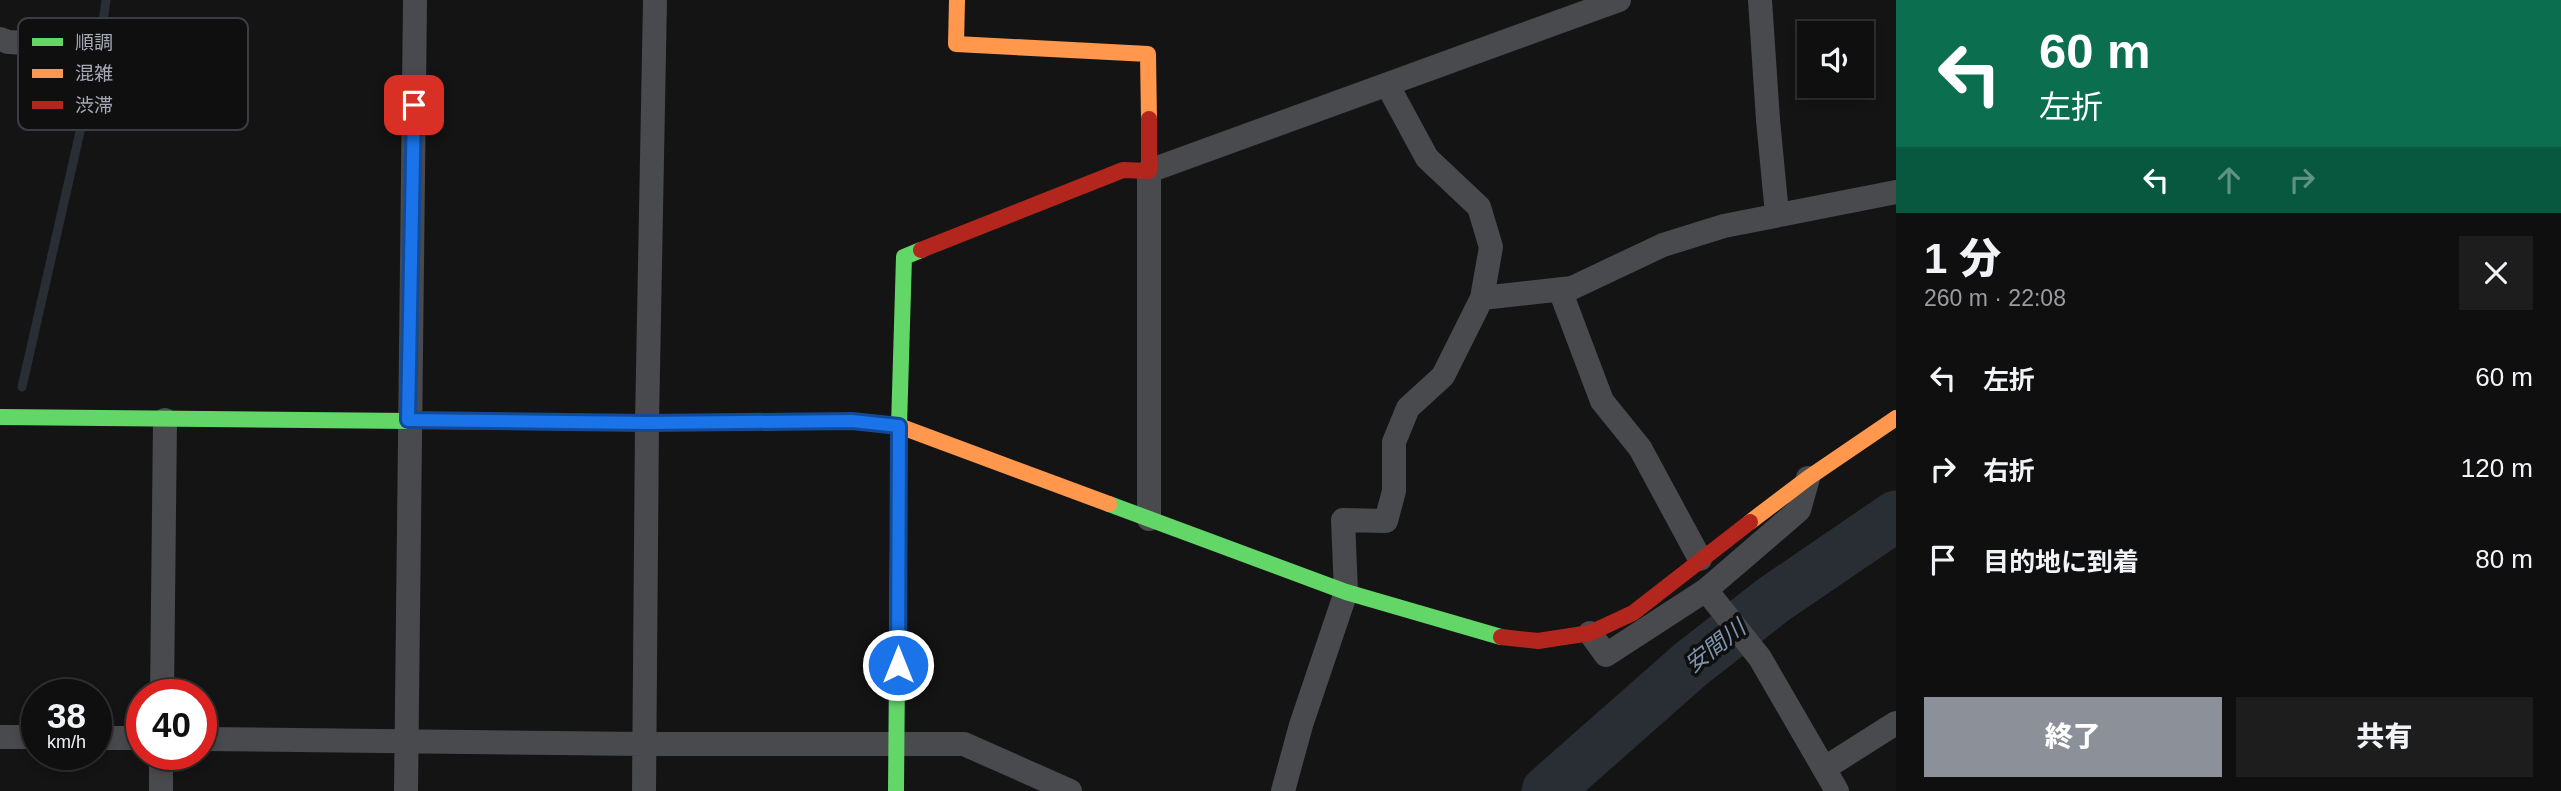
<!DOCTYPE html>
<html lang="ja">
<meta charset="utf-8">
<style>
body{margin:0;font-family:Arial,"Noto Sans JP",sans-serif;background:#1d1d1e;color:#f1f3f6;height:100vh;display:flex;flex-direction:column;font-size:26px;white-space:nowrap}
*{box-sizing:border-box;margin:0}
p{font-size:23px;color:#9b9c9f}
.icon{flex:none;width:38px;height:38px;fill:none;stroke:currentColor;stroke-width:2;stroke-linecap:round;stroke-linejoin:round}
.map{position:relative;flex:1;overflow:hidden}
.drawer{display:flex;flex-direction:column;background:#0f0f10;width:665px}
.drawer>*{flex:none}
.hud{background:#0b6e4f;color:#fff;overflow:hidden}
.controls{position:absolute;left:1797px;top:21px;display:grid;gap:14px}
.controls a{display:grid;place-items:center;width:77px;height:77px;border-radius:0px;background:#0f0f10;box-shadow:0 4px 10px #0003,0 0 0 2px #2f2f30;font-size:35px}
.speed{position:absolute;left:21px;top:679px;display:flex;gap:14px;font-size:35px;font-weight:700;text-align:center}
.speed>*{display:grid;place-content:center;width:91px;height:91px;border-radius:50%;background:#0f0f10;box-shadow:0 4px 10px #0003,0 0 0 2px #2f2f30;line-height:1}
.speed small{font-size:18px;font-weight:400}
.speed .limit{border:10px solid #d22;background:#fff;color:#111}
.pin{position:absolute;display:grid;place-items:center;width:60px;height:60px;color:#fff;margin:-30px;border-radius:14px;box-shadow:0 4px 10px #0006}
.me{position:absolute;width:77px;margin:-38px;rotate:0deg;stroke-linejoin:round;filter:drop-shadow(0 0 5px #0008)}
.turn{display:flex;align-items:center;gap:24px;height:147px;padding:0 28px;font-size:32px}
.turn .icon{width:91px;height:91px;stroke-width:2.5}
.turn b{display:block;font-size:49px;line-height:60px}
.lanes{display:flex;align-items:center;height:66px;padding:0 28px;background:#0003;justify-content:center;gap:35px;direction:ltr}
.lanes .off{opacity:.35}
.round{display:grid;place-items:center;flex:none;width:74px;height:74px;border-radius:0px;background:#1d1d1e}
.summary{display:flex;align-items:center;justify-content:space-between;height:119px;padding:0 28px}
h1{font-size:42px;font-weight:800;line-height:52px}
.action{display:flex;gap:14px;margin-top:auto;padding:14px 28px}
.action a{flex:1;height:80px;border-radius:0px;background:#8c9099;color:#fff;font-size:28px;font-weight:800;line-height:80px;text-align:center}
.action a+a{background:#1d1d1e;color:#f1f3f6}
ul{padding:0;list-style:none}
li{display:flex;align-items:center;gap:21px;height:91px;padding:0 28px}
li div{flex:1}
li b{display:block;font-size:26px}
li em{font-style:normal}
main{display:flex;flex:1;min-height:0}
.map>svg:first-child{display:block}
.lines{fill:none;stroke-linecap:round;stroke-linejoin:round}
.stream{stroke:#292e35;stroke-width:9}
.river{stroke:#292e35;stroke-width:51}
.street{stroke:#494a4d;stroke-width:24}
.fast{stroke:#63d668;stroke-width:16}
.slow{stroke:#ff974d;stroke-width:16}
.jam{stroke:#b3261e;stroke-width:16}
.route-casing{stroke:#114b97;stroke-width:18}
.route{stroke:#1a73e8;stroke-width:12}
.labels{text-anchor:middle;stroke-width:7;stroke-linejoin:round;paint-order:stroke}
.water-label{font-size:23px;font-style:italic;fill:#7e94ae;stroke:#0f0f10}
.key{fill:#0f0f10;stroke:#3c3d42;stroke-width:2}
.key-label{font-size:19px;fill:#a6a9b5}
</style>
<main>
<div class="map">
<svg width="1896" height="791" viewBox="0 0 1896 791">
<rect width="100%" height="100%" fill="#141415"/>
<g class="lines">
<!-- stream -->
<path class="stream" d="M101 36 106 0
M22 387 97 57"/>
<!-- river -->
<path class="river" d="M1547 791 1691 664 1773 600 1896 516"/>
<!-- street -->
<path class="street" d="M1760 0 1768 120 1777 214
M0 39 8 42 101 47
M1560 290 1602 401 1640 448 1700 559
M1482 298 1572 288 1663 245 1724 226 1896 192
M1149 519V171L1619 0
M1706 590 1760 658 1837 791
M1590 633 1606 655 1706 590 1799 510 1808 478
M162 695 165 420
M0 737H37
M96 738H142
M201 739 645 744H964L1070 791
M1825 768 1896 723
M161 791V754
M406 791 415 0
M644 791 647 423 655 0
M1283 791 1301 725 1346 592 1343 520 1386 521 1394 491V442L1408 408 1443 376 1482 298 1491 247 1479 207 1427 158 1388 86"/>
<!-- fast -->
<path class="fast" d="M0 417 410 421
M1109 504 1346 592 1501 637
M896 791 899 426 904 257 921 250"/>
<!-- slow -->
<path class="slow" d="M957 0 956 44 1148 54 1149 119
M696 423 851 421 899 426 1109 504
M1750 522 1808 478 1896 418"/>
<!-- jam -->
<path class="jam" d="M921 250 1123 170 1149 171V119
M410 421 696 423
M1501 637 1538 641 1590 633 1633 613 1750 522"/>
</g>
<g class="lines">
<!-- route casing -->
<g class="route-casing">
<path id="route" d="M414 105 408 420 647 423 852 421 899 426 898 665"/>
</g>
<!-- route -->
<use href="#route" class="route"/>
</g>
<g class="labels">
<!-- water labels -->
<g class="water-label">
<text transform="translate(1715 646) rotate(-38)" y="8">安間川</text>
</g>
</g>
<!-- legend -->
<rect x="18" y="18" width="230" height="112" rx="10" class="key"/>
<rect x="32" y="38" width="31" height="8" fill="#63d668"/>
<rect x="32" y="69" width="31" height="9" fill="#ff974d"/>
<rect x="32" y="101" width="31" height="8" fill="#b3261e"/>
<g class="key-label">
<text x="75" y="49">順調</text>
<text x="75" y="80">混雑</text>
<text x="75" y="112">渋滞</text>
</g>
</svg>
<div class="controls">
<a><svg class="icon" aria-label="sound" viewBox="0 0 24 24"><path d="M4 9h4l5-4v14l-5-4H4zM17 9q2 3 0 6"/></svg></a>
</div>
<div class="speed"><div>38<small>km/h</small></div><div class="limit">40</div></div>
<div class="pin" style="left:414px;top:105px;background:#d93025"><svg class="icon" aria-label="arrive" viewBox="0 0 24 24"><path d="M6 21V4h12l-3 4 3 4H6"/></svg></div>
<svg class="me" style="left:898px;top:665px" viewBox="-20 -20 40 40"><circle r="17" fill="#1a73e8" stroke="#fff" stroke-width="3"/><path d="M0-11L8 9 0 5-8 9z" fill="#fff"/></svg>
</div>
<section class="drawer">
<div class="hud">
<div class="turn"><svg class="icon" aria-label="left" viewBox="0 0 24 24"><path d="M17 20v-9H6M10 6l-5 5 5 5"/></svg><div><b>60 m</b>左折</div></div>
<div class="lanes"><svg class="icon" aria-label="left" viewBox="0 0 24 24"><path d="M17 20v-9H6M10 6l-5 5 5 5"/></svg><svg class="icon off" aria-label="ahead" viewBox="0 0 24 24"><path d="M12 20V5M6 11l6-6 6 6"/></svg><svg class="icon off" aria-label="right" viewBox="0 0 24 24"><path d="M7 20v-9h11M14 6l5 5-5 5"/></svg></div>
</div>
<div class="summary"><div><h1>1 分</h1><p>260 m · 22:08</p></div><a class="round"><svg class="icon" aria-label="close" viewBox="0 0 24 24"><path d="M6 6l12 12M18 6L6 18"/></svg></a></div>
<ul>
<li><svg class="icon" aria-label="left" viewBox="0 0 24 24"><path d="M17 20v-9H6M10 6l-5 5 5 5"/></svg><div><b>左折</b></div><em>60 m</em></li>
<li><svg class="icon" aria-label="right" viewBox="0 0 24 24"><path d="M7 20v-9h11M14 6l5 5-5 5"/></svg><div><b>右折</b></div><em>120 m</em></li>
<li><svg class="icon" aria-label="arrive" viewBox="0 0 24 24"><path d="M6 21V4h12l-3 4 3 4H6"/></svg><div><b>目的地に到着</b></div><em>80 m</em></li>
</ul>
<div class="action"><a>終了</a><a>共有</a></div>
</section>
</main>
